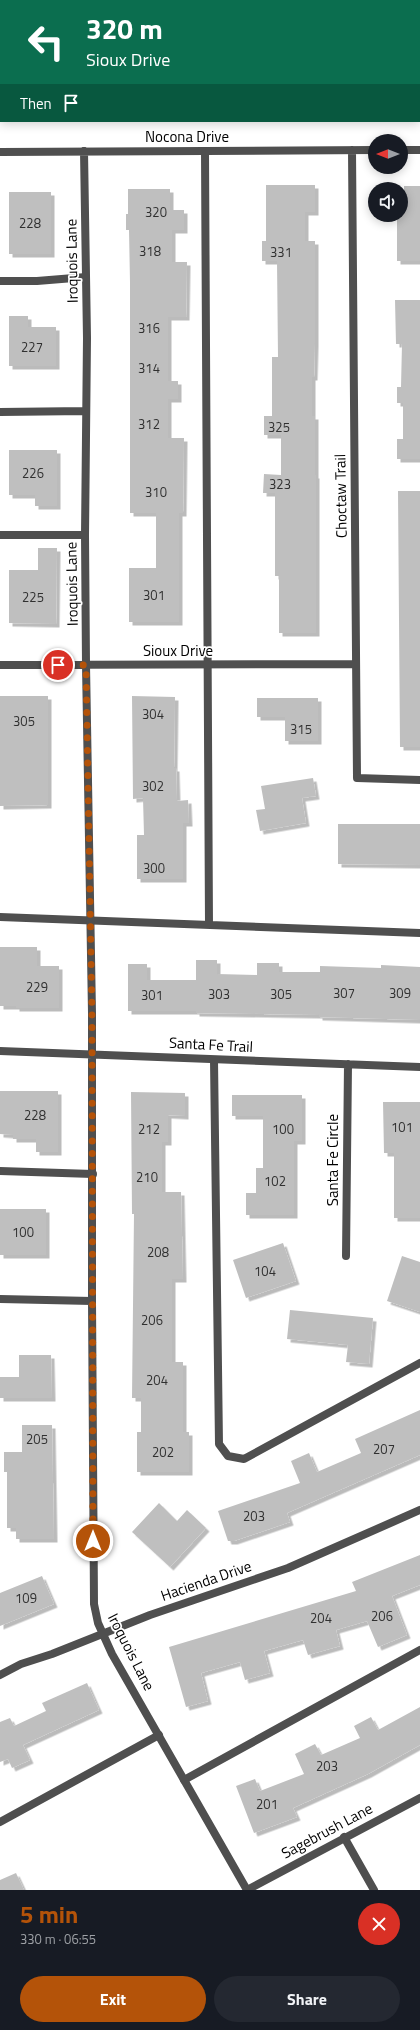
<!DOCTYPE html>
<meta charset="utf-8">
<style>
body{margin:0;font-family:"Titillium Web",sans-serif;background:#242831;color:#f1f3f6;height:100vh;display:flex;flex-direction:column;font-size:15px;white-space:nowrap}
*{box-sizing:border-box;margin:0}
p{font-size:13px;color:#9ea1a6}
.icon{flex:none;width:22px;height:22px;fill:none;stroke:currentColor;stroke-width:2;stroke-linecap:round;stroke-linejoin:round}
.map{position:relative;height:1890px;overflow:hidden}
.sheet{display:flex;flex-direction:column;background:#171b24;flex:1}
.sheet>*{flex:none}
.hud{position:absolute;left:0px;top:0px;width:420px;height:122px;box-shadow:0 2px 10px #0003;background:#0b6e4f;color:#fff;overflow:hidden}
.needle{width:26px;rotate:270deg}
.fabs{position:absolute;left:368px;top:134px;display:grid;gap:8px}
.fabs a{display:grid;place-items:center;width:40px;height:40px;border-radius:50%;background:#171b24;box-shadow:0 2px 10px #0003;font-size:20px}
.pin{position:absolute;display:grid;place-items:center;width:34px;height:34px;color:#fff;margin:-17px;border:2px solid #fff;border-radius:50%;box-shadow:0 1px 4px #0007}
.me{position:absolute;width:44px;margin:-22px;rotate:0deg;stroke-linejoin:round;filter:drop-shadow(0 0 3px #0008)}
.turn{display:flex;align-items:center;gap:14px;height:84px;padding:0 20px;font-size:18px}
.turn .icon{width:52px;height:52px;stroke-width:2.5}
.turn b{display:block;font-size:28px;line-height:34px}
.then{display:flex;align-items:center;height:38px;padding:0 20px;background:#0003;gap:8px;font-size:15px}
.round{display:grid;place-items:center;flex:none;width:42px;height:42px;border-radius:21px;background:#242831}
.headline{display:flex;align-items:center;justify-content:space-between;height:68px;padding:0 20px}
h1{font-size:24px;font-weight:700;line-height:30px;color:#b45309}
.primary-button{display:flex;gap:8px;margin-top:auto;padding:8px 20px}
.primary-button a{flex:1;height:46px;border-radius:24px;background:#b45309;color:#fff;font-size:16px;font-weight:700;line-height:46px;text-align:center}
.primary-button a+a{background:#242831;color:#f1f3f6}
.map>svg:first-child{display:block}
.building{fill:#bfbfbf;filter:url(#shadow)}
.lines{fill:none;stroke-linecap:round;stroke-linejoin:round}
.service{stroke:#4f4f4f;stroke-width:8}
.minor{stroke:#4f4f4f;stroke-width:8}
.tertiary{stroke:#4f4f4f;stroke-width:8}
.route{stroke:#b45309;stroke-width:7;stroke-dasharray:0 12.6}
.labels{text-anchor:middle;stroke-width:3.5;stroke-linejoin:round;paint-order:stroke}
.number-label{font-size:13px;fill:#303030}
.street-label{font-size:15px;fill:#000;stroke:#fff}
</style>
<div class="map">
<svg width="420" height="1890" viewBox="0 0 420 1890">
<defs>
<filter id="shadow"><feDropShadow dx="3.5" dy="3.5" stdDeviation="0" flood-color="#0004"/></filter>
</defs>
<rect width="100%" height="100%" fill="#fff"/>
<!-- building -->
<path class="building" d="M266 185H315V212H305V241H315V343L314 377H312V416H315V475H316V633H279V576H275V493H263L264 474 281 475V435H264V416H272V357H278L277 261H262V241H266Z
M404 186H420V261H397V215H401V207H404Z
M128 189H170V210H184V230H172V262H187L186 317H168V381H178V399H168V438H184L183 513H179V622H129V568H156V513H130V282L129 230H126V214H128Z
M9 192H51V254H9Z
M395 300H420V459H397V439H403V403H397V387H401L402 344H396Z
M9 316H28V327H56V366H9Z
M9 450H57V506H35V495H9Z
M398 491H420V747H400Z
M38 548H57L56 624 9 623V570H38Z
M0 696H48V805L0 806Z
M132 696 175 697 174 768H176L177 801 188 800 189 823H183V879H137V835H144L143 798 133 799Z
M257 698H318V741H285V717H257Z
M313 778 316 796 302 798 306 823 260 831 256 810 265 809 261 786Z
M338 824H420V865L338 864Z
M0 947H37V966H59V1008H16V1006H0Z
M196 960H217V974L257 975V963H279V972H320V966L381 968V965L420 967V1020L319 1017V1015L196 1013V1011H128V964H147V980H196Z
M0 1091H58V1152H36V1139H13V1135L0 1134Z
M131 1092 185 1093V1116L168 1115V1142H162V1192H181L183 1279H172V1362H183V1432H189V1472H137V1432H141V1398H132L134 1214H132Z
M232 1095H302V1141H294V1215H246V1193H256V1168H263V1116H232Z
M383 1102H420V1218H394V1153H384Z
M0 1209H46V1255H0Z
M283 1243 296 1281 246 1298 233 1260Z
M402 1256 420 1262V1312L387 1301Z
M290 1310 373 1318 369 1364 346 1362 348 1345 287 1339Z
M19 1355H51L52 1398H0V1377H19Z
M420 1410V1455L287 1513 290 1522 234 1541H228L218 1511 300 1483 291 1461 309 1453 317 1472 361 1453 355 1439Z
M22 1425H52L54 1539H16V1528H7V1472H4V1452H22Z
M159 1503 177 1521 187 1510 206 1528 170 1567 132 1532Z
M420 1555V1585L392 1596 407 1635 378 1647 367 1621 336 1630 340 1646 308 1655 303 1640 264 1651 270 1673 245 1680 240 1662 201 1673 208 1701 186 1707 169 1647 356 1591 352 1582Z
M42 1576 54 1604 0 1626V1593Z
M87 1683 99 1710 23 1745 30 1760 12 1768 8 1759 0 1762V1722L10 1718 14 1726 46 1711 42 1703Z
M420 1707V1745L368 1774 293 1808 297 1817 254 1833 236 1786 255 1779 260 1791 304 1774 295 1754 315 1744 321 1755 360 1738 354 1726 371 1717 378 1730Z
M16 1873 24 1890H0V1880Z"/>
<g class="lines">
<!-- service -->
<path class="service" d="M205 151 209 925
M0 281H37L86 277
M0 535H85
M0 917 420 933
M214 1060 219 1444 228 1456 244 1459 420 1363
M0 1171 93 1174
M184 1780 420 1650
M0 1822 159 1735"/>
<!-- minor -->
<path class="minor" d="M352 150 357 778 420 780
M401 150H420
M84 151 87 338 85 535 86 665 92 1013V1301L94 1604 98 1623 112 1654 247 1890
M0 152 375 150
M0 412 86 411
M0 665 356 664
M0 1051 420 1067
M346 1256 348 1064
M0 1299 92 1301
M0 1675 21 1664 52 1654 150 1615 288 1568 420 1510
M344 1837 374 1890"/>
<!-- tertiary -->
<path class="tertiary" d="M247 1890 420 1798"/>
</g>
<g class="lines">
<!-- route -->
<path class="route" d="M58 665H86L92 1013 93 1541"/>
</g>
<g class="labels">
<!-- number labels -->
<g class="number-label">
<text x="156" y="217">320</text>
<text x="30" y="228">228</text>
<text x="150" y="256">318</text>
<text x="281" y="257">331</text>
<text x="149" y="333">316</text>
<text x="32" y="352">227</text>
<text x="149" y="373">314</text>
<text x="149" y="429">312</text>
<text x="279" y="432">325</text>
<text x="33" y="478">226</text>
<text x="280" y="489">323</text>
<text x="156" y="497">310</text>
<text x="154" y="600">301</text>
<text x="33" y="602">225</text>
<text x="153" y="719">304</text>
<text x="24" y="726">305</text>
<text x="301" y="734">315</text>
<text x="153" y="791">302</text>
<text x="154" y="873">300</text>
<text x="37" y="992">229</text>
<text x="344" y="998">307</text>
<text x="400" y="998">309</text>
<text x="219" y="999">303</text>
<text x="281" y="999">305</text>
<text x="152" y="1000">301</text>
<text x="35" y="1120">228</text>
<text x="402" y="1132">101</text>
<text x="149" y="1134">212</text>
<text x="283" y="1134">100</text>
<text x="147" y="1182">210</text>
<text x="275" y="1186">102</text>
<text x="23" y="1237">100</text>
<text x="158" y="1257">208</text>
<text x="265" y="1276">104</text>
<text x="152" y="1325">206</text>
<text x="157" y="1385">204</text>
<text x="37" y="1444">205</text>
<text x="384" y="1454">207</text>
<text x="163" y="1457">202</text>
<text x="254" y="1521">203</text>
<text x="26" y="1603">109</text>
<text x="382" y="1621">206</text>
<text x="321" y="1623">204</text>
<text x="327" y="1771">203</text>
<text x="267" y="1809">201</text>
</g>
<!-- street labels -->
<g class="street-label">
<text x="187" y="142">Nocona Drive</text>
<text transform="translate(72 261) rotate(-91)" y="5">Iroquois Lane</text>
<text transform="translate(341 496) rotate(-91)" y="5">Choctaw Trail</text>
<text transform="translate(72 584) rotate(-91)" y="5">Iroquois Lane</text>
<text x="178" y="656">Sioux Drive</text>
<text transform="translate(211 1045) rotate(3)" y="5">Santa Fe Trail</text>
<text transform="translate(333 1160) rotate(-90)" y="5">Santa Fe Circle</text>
<text transform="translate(206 1581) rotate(-19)" y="5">Hacienda Drive</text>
<text transform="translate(131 1652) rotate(63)" y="5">Iroquois Lane</text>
<text transform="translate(327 1831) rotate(-28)" y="5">Sagebrush Lane</text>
</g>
</g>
</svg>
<div class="fabs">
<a><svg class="needle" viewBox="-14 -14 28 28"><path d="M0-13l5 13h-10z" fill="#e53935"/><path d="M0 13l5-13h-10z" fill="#9ea1a6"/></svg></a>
<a><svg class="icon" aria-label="sound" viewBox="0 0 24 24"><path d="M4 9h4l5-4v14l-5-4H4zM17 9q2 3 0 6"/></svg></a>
</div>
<div class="pin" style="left:58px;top:665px;background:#d93025"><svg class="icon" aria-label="arrive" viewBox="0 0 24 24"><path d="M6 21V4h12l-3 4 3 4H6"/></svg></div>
<svg class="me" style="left:93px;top:1541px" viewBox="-20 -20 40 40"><circle r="17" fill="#b45309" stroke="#fff" stroke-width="3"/><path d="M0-11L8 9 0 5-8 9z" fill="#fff"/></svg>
<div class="hud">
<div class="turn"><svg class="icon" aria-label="left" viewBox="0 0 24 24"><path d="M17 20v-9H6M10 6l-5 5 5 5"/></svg><div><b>320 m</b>Sioux Drive</div></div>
<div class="then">Then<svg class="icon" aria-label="arrive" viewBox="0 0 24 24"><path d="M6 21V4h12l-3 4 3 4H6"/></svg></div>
</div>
</div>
<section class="sheet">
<div class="headline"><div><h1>5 min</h1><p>330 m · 06:55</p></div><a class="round" style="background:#d93025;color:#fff"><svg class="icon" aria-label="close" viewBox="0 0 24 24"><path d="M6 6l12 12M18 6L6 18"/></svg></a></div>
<div class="primary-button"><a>Exit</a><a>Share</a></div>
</section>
